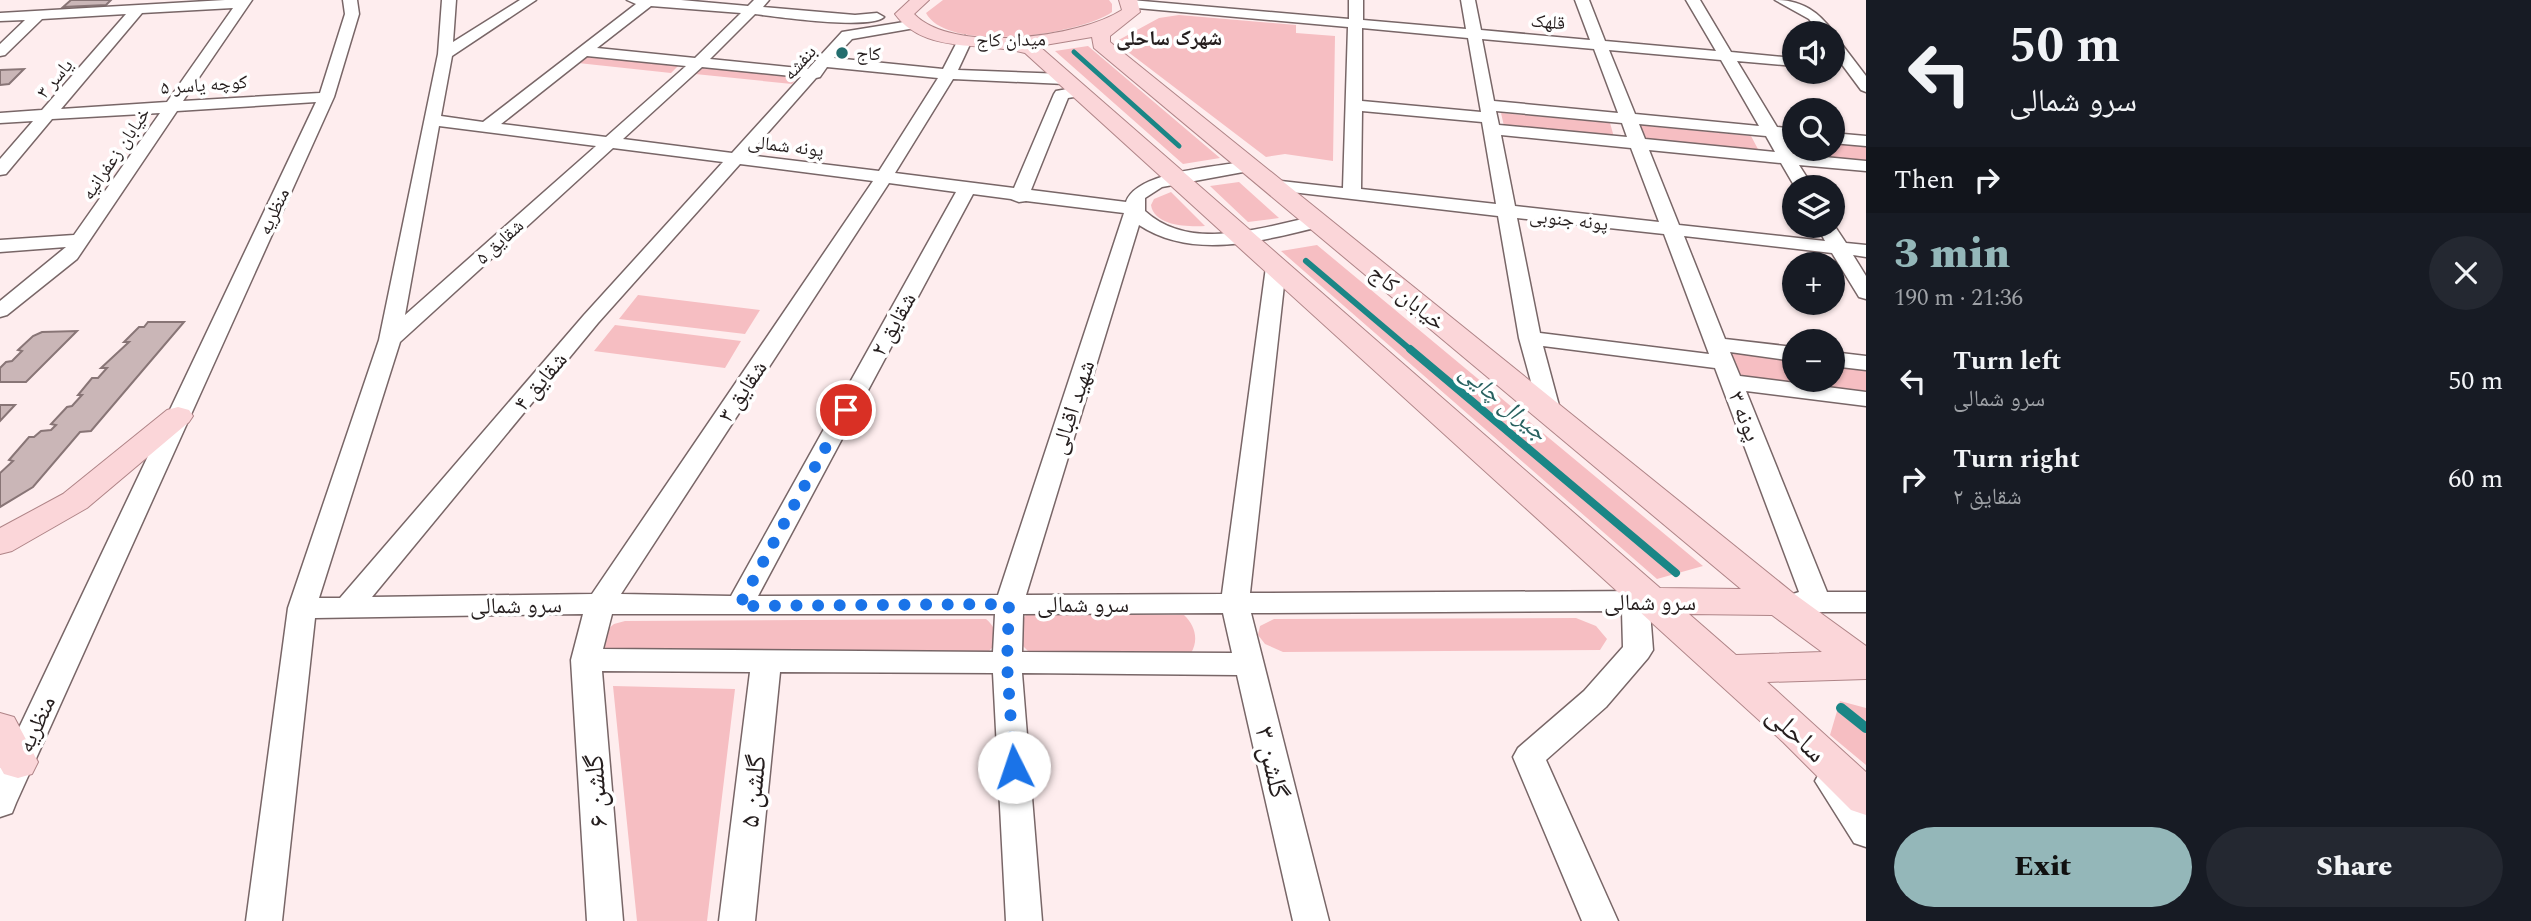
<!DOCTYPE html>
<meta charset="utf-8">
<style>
body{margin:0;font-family:Spectral,"Noto Naskh Arabic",serif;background:#242831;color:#f1f3f6;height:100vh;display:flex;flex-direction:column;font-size:26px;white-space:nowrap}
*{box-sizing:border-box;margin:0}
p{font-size:23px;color:#9ea1a6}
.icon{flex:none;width:38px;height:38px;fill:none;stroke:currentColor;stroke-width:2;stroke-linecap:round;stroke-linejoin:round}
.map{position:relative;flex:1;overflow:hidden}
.side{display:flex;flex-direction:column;background:#171b24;width:665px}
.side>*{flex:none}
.banner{background:#171b24;color:#f1f3f6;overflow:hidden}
.fabs{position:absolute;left:1782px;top:21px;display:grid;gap:14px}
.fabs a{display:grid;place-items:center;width:63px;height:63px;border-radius:50%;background:#171b24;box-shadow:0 2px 5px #0004;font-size:35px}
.pin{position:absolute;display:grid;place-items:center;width:60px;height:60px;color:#fff;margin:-30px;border:4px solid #fff;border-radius:50%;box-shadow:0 2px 7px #0007}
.me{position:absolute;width:77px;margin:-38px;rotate:356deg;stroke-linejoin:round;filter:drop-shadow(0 0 5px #0008)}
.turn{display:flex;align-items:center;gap:24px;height:147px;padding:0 28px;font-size:32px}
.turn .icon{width:91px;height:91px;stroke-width:2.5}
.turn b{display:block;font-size:49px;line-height:60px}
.then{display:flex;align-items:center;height:66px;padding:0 28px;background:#0003;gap:14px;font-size:26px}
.round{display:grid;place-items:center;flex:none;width:74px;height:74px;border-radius:37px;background:#242831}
.headline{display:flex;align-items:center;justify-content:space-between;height:119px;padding:0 28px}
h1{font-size:42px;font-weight:800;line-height:52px;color:#94b7b9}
.action{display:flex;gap:14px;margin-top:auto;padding:14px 28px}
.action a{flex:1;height:80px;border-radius:42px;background:#94b7b9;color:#111;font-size:28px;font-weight:800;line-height:80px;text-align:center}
.action a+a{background:#242831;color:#f1f3f6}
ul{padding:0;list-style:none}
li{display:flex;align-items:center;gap:21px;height:98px;padding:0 28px}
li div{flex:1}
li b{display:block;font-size:26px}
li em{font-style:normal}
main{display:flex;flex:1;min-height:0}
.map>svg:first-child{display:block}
.green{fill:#f6bec2}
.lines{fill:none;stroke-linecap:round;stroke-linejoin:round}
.stream-far3{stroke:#1a8686;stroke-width:5}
.stream-far2{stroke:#1a8686;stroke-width:6}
.stream-far1{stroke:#1a8686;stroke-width:8}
.stream{stroke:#1a8686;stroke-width:10}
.building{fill:#cab6b7;stroke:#887576;stroke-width:2}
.minor-casing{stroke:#786667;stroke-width:3}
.major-casing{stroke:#af8487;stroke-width:2}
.minor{fill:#fff;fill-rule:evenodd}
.major{fill:#fbd6d9;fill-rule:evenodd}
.route{stroke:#1a73e8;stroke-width:12;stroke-dasharray:0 21.6}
.poi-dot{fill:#236e6e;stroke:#fff;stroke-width:2.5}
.labels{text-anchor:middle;stroke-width:7;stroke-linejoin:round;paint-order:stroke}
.far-street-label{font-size:19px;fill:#251e1e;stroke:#fff}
.far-poi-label{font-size:19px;fill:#251e1e;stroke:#fff;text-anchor:start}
.far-neighbourhood-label{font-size:21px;font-weight:bold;fill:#251e1e;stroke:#fff}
.street-label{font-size:23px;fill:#251e1e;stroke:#fff}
.water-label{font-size:24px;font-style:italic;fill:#296160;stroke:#fff}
.near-street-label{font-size:28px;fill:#251e1e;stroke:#fff}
</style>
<main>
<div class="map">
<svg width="1866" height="921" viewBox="0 0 1866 921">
<rect width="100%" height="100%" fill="#feedee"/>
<!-- green -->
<path class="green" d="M943 0H1109L1112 4V12C1080 35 948 54 926 13Z
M1179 15 1296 25V33L1335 36 1333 161 1285 154 1266 157 1115 42 1159 18Z
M1088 46 1220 158 1183 164 1055 51Z
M589 55 680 64 671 73 578 63Z
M705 66 800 75 792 84 695 74Z
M1501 113 1610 123 1614 137 1504 126Z
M1638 125 1751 136 1759 151 1644 139Z
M1782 139 1794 140V149H1832V144L1866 147V161L1790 154Z
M1239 182 1279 218 1248 222 1210 186Z
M1171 192 1205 226C1188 227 1154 226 1151 205L1154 199Z
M1317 245 1703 566 1657 579 1281 251Z
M638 295 760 310 745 334 619 319Z
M615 325 741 341 725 368 594 351Z
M1731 351 1794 359V380H1832V364L1866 369V395L1742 379Z
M1026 615H1184C1195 625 1199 640 1191 653L1029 652 1022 645 1019 625Z
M1576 618 1596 626 1607 639 1600 650 1283 652 1265 644 1258 635 1260 626 1274 619Z
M986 619C999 630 1000 644 985 654L606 650 601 643 602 634 614 624 625 621Z
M613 686 735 689 707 921H637Z
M1840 701 1866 708V765L1830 735Z"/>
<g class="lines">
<!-- stream-far3 -->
<path class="stream-far3" d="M1074 52 1179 146"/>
<!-- stream-far2 -->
<path class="stream-far2" d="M1306 261 1412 351"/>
<!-- stream-far1 -->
<path class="stream-far1" d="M1410 349 1676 573"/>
<!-- stream -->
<path class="stream" d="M1841 708 1866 728"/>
</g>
<!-- building -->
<path class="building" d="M71 0H111L106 5 63 7Z
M24 69 9 84 0 85V70Z
M148 322H184L91 431 80 432 33 487 0 507V473L13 461 9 460 29 437H34L41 431 51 430 56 425 51 424 67 407 72 406 82 395H78L92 378H98L107 368H101L129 342H124L139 327H144Z
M77 331 26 382H0V368L6 362 12 361 22 351 18 350 33 336 42 332Z
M0 405H15L0 421Z"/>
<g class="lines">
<!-- minor casing -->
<g class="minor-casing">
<path id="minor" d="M225 0H252L183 101 320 93 345 14 343 0H357L359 14 334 97 16 803 12 813 0 817V768L316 102 177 111 77 259 7 315 0 317V301L66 247 0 252V240L74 235 160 113 52 119 6 174 0 175V159L33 121 0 123V113L42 110 126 14 42 19 5 55 0 56V44L25 20 0 21V13ZM233 8 167 102 61 109 142 13Z
M442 0H456L453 42 520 0H536L452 56 441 116 483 122 636 4 627 0H681L748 6 754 0H769L763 7 855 15 877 13 884 17C869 30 779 17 755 14L710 59 808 69 842 32 910 21 915 22V28L852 39 834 58 943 69 958 40 965 36 972 40 958 70 1065 74 1073 79 1065 84 953 79 895 173 1014 188 1054 94 1056 91 1079 87 1087 92 1085 95 1068 98 1031 190 1126 202C1137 171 1217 167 1248 161L1254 162 1257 166 1254 170 1162 187 1145 198V211C1191 253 1263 227 1316 216L1325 222 1323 226C1265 240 1193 261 1139 225L1026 595 1222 594 1266 267 1269 263H1283L1286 267 1250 593 1651 591 1661 594 1665 601 1661 608 1650 611 1653 650 1648 658 1606 707 1546 760 1618 921H1582L1513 757 1518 748 1584 691 1623 647 1622 611 1251 613 1329 921H1293L1237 675 1022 673 1042 921H1006L993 673 780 672 755 921H719L750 672 602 671 623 921H587L571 660 583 614 315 618 282 921H246L288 608 379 340 438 54ZM651 6 741 13 695 58 597 48ZM587 56 686 66 606 137 501 124ZM702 67 801 77 732 153 623 139ZM827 67 938 78 879 171 748 155 816 78 820 77ZM439 126 596 146 405 315ZM613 148 723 162 584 315 340 598H319L400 342ZM740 164 873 181 592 594 372 597 598 323ZM889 183 956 192 731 596 621 594ZM973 194 1011 199 1019 202 1026 201 1124 213 998 595 758 596ZM1223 613 1232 653 1022 652 1023 614ZM612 614H995L993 652 603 649Z
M1131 0 1349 19V0H1363V20L1466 29 1461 0H1475L1481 30 1590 40 1575 0H1589L1605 41 1716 51 1686 0H1700L1731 52 1794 58V66L1737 61 1777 127 1794 129V139L1783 138 1793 154 1866 161V171L1799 165 1813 187H1795L1781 163 1649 150 1679 225 1825 241 1817 226H1832V222L1846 243 1866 245V257L1853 255 1866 276V299L1859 297 1832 253 1684 236 1725 339 1794 347V361L1730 352 1740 376 1866 392V406L1746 391 1827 592H1866V612H1800L1790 609 1786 602 1790 595 1799 592 1715 368 1543 346 1561 413 1557 418H1541L1519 338 1498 216 1266 189 1263 185 1266 181 1272 180 1343 188 1348 27 1126 7 1124 4ZM1362 28 1468 38 1481 112 1362 101ZM1482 39 1594 49 1618 113 1494 101ZM1609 50 1721 60 1759 126 1635 114ZM1362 111 1482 122 1496 204 1361 189ZM1496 111 1622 123 1627 137 1499 125ZM1639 124 1766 136 1775 152 1645 139ZM1501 135 1631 148 1659 222 1515 206ZM1517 218 1664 234 1709 354 1540 333Z
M1775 0C1802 0 1819 12 1834 33L1832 36V33H1820L1809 19Z
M1832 37 1837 38 1866 76V92L1861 90 1832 51Z
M1832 133 1866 136V146L1832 143Z
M1832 352 1866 356V370L1832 366Z
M1831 768 1842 772 1866 806V847L1854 843 1815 781 1820 772Z"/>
</g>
<!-- major casing -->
<g class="major-casing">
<path id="major" d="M910 0H929L914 14C952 54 1079 38 1122 10L1119 0H1137L1140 12 1110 36V42L1793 593 1866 646V679L1767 682 1866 772V815L1851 810 1783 742 1025 53C982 41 925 55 895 14ZM1092 37 1094 48 1741 589 1660 588 1039 46ZM1689 614 1772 615 1822 652 1736 655Z
M178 407 189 410 193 416 189 422 87 508 12 551 0 554V528L63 494 167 410Z
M0 713 14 717 38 762 32 774 18 778 4 774 0 767Z"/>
</g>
<!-- minor -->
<use href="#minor" class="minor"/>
<!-- major -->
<use href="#major" class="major"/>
</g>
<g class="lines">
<!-- route -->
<path class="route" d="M846 410 739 606 1009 604 1007 664 1014 767"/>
</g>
<!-- markers -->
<circle class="poi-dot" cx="842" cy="53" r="7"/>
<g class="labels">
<!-- far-street labels -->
<g class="far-street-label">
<text transform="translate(1548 21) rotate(5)" y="7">قلهک</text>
<text transform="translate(1011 39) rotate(-1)" y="7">میدان کاج</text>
<text transform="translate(799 62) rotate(-48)" y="7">بنفشه</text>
<text transform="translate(54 78) rotate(-50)" y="7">یاسر ۳</text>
<text transform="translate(204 84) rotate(-4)" y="7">کوچه یاسر ۵</text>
<text transform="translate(786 145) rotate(7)" y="7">پونه شمالی</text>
<text transform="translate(115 153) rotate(-56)" y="7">خیابان زعفرانیه</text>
<text transform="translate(273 211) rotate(-65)" y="7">منظریه</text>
<text transform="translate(1569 219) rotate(6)" y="7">پونه جنوبی</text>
<text transform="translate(499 241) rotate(-42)" y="7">شقایق ۵</text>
</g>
<!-- far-poi labels -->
<g class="far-poi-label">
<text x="856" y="60">کاج</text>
</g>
<!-- far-neighbourhood labels -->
<g class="far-neighbourhood-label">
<text x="1169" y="45">شهرک ساحلی</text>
</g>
<!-- street labels -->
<g class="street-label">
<text transform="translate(1408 297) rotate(39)" y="8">خیابان کاج</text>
<text transform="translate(893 324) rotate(-61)" y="8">شقایق ۲</text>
<text transform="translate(540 381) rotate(-50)" y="8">شقایق ۴</text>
<text transform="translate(742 391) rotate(-56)" y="8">شقایق ۳</text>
<text transform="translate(1072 407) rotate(-72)" y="8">شهید اقبالی</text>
<text transform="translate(1745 416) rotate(69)" y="8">پونه ۳</text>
<text x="1650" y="610">سرو شمالی</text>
<text x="1083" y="612">سرو شمالی</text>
<text transform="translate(516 605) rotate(-1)" y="8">سرو شمالی</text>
<text transform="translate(36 724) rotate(-65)" y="8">منظریه</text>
</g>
<!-- water labels -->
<g class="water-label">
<text transform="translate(1504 402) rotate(40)" y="8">جیرال چایی</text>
</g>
<!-- near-street labels -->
<g class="near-street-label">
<text transform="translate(1797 733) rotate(43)" y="10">ساحلی</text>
<text transform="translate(1273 762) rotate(77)" y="10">گلشن ۳</text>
<text transform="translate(595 791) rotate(-94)" y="10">گلشن ۶</text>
<text transform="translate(752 791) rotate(-84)" y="10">گلشن ۵</text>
</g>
</g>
</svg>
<div class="fabs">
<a><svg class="icon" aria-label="sound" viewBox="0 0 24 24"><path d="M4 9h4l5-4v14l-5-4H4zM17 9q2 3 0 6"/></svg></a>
<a><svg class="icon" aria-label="search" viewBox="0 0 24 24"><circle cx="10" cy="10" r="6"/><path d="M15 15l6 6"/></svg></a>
<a><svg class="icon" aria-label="layers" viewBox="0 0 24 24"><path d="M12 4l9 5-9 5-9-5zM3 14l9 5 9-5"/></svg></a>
<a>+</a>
<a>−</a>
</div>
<div class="pin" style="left:846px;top:410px;background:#d93025"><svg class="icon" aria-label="arrive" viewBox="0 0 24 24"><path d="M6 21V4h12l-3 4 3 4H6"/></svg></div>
<svg class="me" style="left:1014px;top:767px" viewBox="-20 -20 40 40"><circle r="19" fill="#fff"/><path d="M0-13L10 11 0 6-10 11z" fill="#1a73e8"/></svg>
</div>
<section class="side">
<div class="banner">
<div class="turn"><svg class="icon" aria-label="left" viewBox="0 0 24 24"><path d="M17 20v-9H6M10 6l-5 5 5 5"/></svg><div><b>50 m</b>سرو شمالی</div></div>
<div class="then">Then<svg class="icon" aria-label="right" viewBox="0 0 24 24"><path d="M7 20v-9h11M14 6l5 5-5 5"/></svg></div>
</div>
<div class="headline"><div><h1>3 min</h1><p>190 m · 21:36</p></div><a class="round"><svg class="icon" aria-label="close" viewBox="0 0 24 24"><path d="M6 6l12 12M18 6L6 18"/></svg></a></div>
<ul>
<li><svg class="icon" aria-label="left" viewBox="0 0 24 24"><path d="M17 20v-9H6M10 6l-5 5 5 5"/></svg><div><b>Turn left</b><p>سرو شمالی</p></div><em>50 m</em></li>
<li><svg class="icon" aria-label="right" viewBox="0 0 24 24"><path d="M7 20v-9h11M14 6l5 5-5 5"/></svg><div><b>Turn right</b><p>شقایق ۲</p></div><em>60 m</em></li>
</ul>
<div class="action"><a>Exit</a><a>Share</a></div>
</section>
</main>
